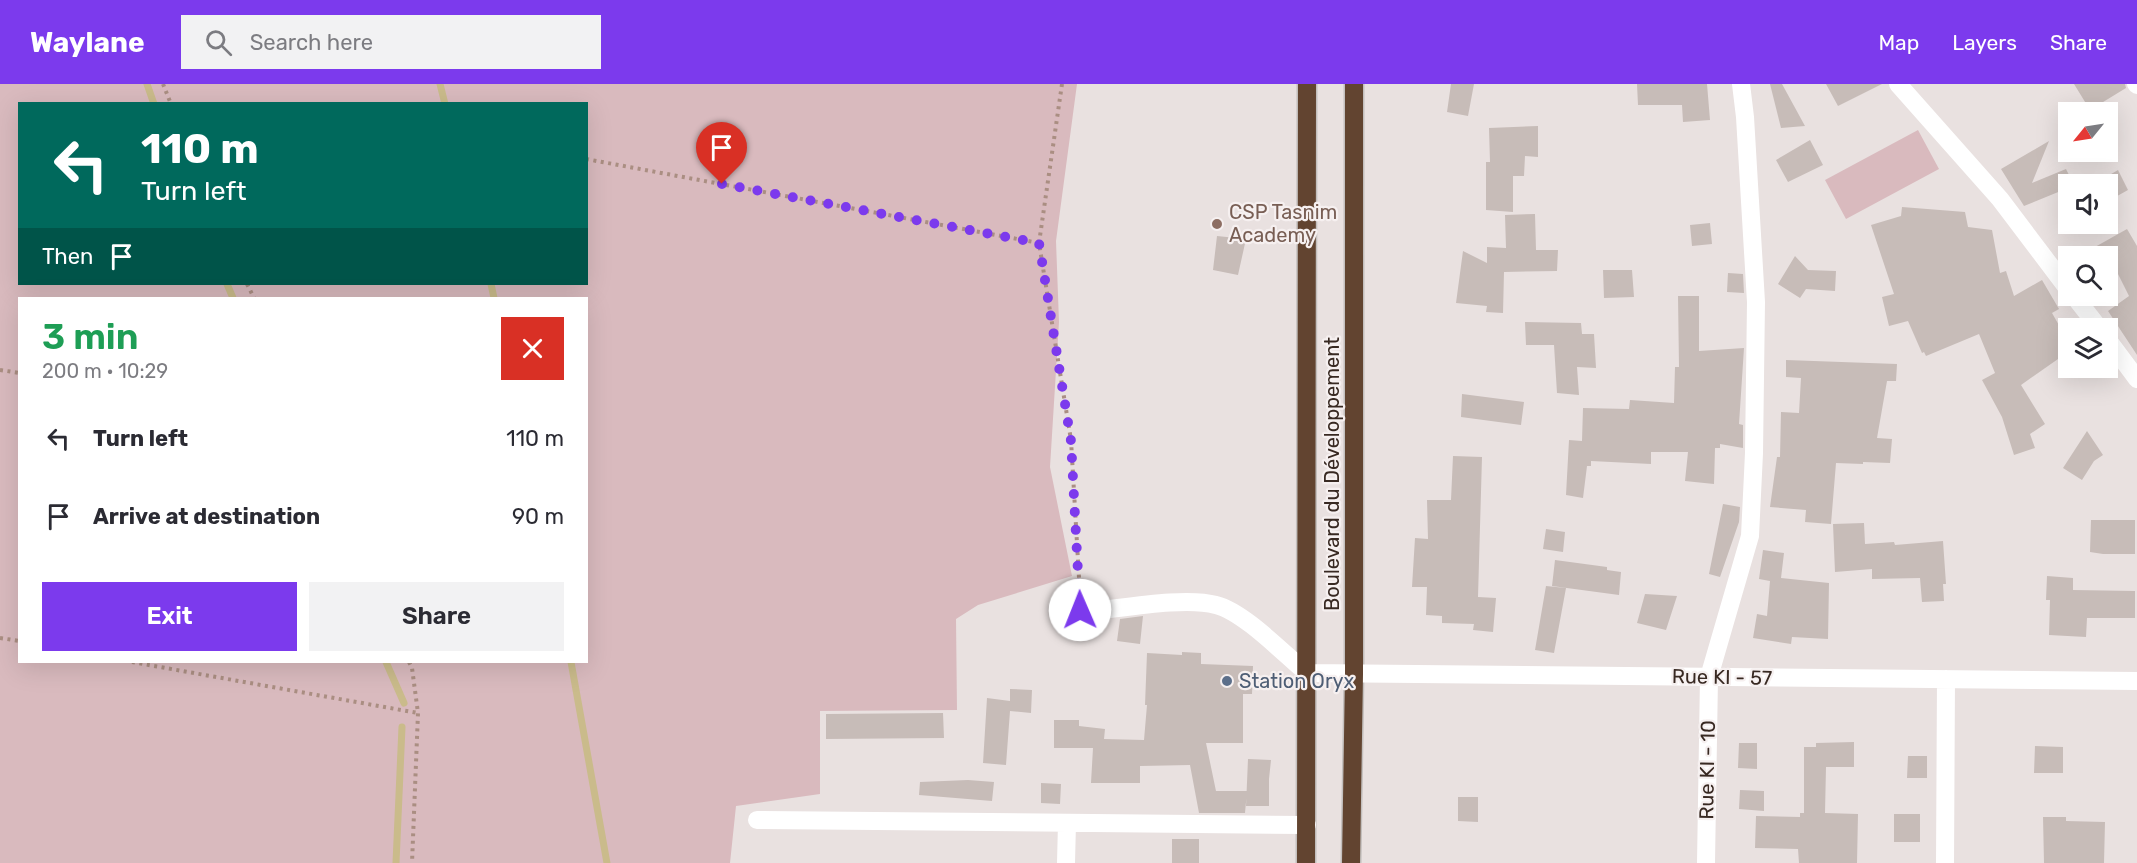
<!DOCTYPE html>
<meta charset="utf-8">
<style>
body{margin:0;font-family:Rubik,sans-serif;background:#f2f2f3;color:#2b2b33;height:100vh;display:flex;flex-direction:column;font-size:22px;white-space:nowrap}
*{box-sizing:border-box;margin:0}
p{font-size:20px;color:#7c7c81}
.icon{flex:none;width:33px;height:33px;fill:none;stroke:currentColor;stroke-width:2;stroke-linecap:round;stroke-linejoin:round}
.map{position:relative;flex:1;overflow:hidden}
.side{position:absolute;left:18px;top:213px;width:570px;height:366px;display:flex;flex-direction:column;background:#fff;border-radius:0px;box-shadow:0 6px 24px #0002}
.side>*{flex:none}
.guide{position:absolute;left:18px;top:18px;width:570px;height:183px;border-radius:0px;box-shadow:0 6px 24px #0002;background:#00695c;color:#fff;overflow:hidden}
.needle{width:39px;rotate:240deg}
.buttons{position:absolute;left:2058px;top:18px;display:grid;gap:12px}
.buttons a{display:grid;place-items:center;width:60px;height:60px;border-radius:0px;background:#fff;box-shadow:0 6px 24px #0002;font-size:30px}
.pin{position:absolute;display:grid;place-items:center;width:51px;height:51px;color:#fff;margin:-62px -26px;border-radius:50% 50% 50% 0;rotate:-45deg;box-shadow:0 0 6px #0007}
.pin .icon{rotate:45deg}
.me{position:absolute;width:66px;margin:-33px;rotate:359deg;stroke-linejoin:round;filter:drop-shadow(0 0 4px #0008)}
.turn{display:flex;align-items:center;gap:21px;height:126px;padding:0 24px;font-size:27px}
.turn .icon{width:78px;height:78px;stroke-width:2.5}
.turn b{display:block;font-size:42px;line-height:51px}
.then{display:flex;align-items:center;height:57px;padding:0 24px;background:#0003;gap:12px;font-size:22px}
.round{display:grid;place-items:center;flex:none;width:63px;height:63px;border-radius:0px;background:#f2f2f3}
.head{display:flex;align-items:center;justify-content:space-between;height:102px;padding:0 24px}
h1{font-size:36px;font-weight:600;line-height:45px;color:#1e9e55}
.primary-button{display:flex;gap:12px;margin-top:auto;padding:12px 24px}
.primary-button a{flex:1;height:69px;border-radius:0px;background:#7c3aed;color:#fff;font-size:24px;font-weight:600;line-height:69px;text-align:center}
.primary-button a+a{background:#f2f2f3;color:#2b2b33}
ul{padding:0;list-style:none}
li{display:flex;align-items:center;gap:18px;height:78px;padding:0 24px}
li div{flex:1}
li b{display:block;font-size:22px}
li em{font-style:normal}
header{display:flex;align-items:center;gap:36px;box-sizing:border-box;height:84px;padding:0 30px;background:#7c3aed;color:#fff}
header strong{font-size:28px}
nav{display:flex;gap:33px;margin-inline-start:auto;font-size:21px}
.search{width:420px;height:54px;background:#f2f2f3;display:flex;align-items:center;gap:15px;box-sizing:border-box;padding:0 21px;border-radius:0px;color:#7c7c81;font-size:22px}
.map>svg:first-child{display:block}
.green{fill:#d9babe;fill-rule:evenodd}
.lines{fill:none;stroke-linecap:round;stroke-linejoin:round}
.stream{stroke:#cabb8b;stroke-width:7}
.building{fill:#c7bcb8}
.highway-casing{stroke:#c3bfbd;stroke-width:21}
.path{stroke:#aa8e82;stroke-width:4;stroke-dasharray:3 4.5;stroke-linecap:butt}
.street{stroke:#fff;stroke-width:18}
.highway{stroke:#624430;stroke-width:18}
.route{stroke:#7c3aed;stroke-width:10;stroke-dasharray:0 18}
.education-dot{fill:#8d6e63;stroke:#f6f0f0;stroke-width:2}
.service-dot{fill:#5c6f8a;stroke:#f6f0f0;stroke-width:2}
.labels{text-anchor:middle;stroke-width:4.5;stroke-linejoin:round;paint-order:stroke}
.education-label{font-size:20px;fill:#785e54;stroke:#f6f0f0;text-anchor:start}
.street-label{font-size:20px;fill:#382922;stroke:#f6f0f0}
.service-label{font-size:20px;fill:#4e5e75;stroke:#f6f0f0;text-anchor:start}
</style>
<header>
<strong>Waylane</strong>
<div class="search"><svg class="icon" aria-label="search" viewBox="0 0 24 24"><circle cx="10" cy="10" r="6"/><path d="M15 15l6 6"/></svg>Search here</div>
<nav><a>Map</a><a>Layers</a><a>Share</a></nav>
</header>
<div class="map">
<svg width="2137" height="779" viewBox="0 0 2137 779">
<rect width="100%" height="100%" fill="#e9e1e0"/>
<!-- green -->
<path class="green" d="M0 0H1077L1056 157 1059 238 1050 383 1072 492 978 521 956 535 957 626 820 627V710L736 722 730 779H0ZM20 20H586V200H20ZM20 214H586V578H20Z
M1918 46 1939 85 1846 135 1825 96Z"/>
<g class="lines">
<!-- stream -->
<path class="stream" d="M147 0 154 20
M440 0 445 20
M227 200 233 214
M491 200 494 214
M386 578 404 619
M571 578 607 779
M396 779 402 643"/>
</g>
<!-- building -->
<path class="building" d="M1451 0H1474L1468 32 1447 28Z
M1637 0H1707L1710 36 1683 38 1682 21H1638Z
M1770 0H1782L1805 42 1781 44Z
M1826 0H1882L1838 22Z
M2074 0H2125L2126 4 2090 26Z
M1538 42V73L1525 72 1524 92H1513V128L1486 126V78H1490L1489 44Z
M1810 56 1823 81 1788 98 1776 76Z
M2049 57 2032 99 2066 85 2072 97 2069 99 2068 104 2024 122 2001 85Z
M2118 86 2128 106 2110 116 2108 111V100H2101L2099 97Z
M1902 123 1965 128 1968 143 1992 146 2000 189 2006 187 2014 212 2042 196 2059 225 2052 229 2068 257V268L2021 301 2045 340 2030 350 2035 364 2014 371 2002 333 1982 296 1995 289 1979 250 1926 272 1924 268 1922 269 1908 237 1889 242 1882 213 1894 210 1871 141 1901 132Z
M1535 130 1536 166H1558L1557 187 1504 188 1503 229 1486 228 1487 222 1456 219 1463 167 1487 179V163L1506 164 1505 131Z
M1710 139 1712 160 1692 162 1690 141Z
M2127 145 2137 162V271L2108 227 2129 212 2109 172H2079Z
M1217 152 1246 155 1238 191 1213 186Z
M1795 172 1808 186 1836 187 1835 207 1806 205 1800 214 1778 200Z
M1603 186H1632L1634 213 1604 214Z
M1728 189 1743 190 1744 209 1727 208Z
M1678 212H1699V267L1744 264 1739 340 1743 341V364L1720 360V364H1715L1714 400 1685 397 1688 368H1651V380L1591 377V382H1587L1583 414 1566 411 1569 356 1582 357 1583 324 1629 325 1630 316 1674 319 1675 283H1679Z
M1525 238 1581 239 1582 250H1594L1596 284 1577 283 1579 311 1557 309 1554 261H1526Z
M1786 276 1897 280 1896 297H1887L1877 354 1892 355 1890 379 1863 378V380L1836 379 1831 440 1805 438 1806 426 1770 423 1777 373H1780L1781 328 1799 329 1801 294 1786 293Z
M1462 310 1524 318 1521 341 1461 333Z
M2087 347 2103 371 2094 377 2082 396 2063 384Z
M1453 372 1482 373 1478 513 1496 514 1493 548 1473 546 1474 540 1442 539V532L1426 531 1427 503H1412L1415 454 1428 455 1427 416H1451Z
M1723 420 1740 423 1739 438 1720 493 1709 490Z
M2091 436H2135V470H2103L2090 468Z
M1864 439 1865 460 1894 458 1895 461 1943 457 1946 500H1943L1944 517 1922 518 1920 494 1872 495V485L1835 488 1833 440Z
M1546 445 1565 448 1563 468 1543 465Z
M1763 466 1784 469 1781 494 1829 499 1828 555 1792 553 1791 560 1753 554 1757 530 1767 532 1770 497 1759 495Z
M1555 476 1607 483V486L1621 488 1619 511 1552 502Z
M2047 492 2073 494V506L2135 507V534H2087L2086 553 2049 551 2050 516H2046Z
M1546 502 1566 504 1554 569 1535 566Z
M1645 510 1677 512 1666 546 1637 539Z
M1143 532 1140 560 1117 557 1120 535Z
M1182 568 1201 569V580L1253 582 1252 610H1243V659H1206L1216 707H1247L1245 729H1199L1190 681 1140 682V699H1091L1093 664H1054V636H1079V642L1105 645 1104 655 1144 656 1147 621H1145L1147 569 1182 571Z
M1010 605 1032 606 1031 629 1010 627 1006 681 983 679 987 614 1010 617Z
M943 629 944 654 826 655V630Z
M1854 658V683H1826L1825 729 1858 730 1857 779H1799L1798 765 1755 764 1756 732 1800 733V729H1804V663H1816V659Z
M1739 659H1757V685L1738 684Z
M2035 662 2063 663V689H2034Z
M1908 672H1927V694H1907Z
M1248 675 1271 676 1269 695V722H1246Z
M968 696 994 698 992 717 919 711 920 698Z
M1041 699 1061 700 1060 720 1041 719Z
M1740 706 1764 707V727L1739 725Z
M1458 713H1478V738L1458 737Z
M1894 730H1920V758H1894Z
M2043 733H2066V737L2105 738 2104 779H2044Z
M1172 755H1199V779H1172Z"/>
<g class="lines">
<!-- highway casing -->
<g class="highway-casing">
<path id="highway" d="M1306 779 1307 0
M1351 779 1354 590V0"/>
</g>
<!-- path -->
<path class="path" d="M163 0 171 20
M1062 0 1039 159 1071 356 1080 511
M586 75 1039 159
M247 200 254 214
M0 286 20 289
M0 554 20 557
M132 578 418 629
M409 578 412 584 418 629 412 779"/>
<!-- street -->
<path class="street" d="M1898 0 2000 115 2068 205
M2136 0 2137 1
M2074 212 2099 244
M2108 256 2137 295
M1084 528C1119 525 1184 512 1216 521 1244 528 1284 570 1307 589L2137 597
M757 736 1307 741
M1066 779 1067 739
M1706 779 1709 593 1750 452 1754 369 1756 218 1745 33 1741 0
M1945 779 1946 595"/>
<!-- highway -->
<use href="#highway" class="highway"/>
</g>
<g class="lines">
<!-- route -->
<path class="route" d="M722 100 1039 159 1071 357 1080 526"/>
</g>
<!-- markers -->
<circle class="education-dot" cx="1217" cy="140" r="6"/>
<circle class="service-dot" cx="1227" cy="597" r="6"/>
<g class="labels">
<!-- education labels -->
<g class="education-label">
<text x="1229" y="135">CSP Tasnim<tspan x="1229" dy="23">Academy</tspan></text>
</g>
<!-- street labels -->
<g class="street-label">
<text transform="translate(1332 390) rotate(-90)" y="7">Boulevard du Développement</text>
<text transform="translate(1722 593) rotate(1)" y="7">Rue KI - 57</text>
<text transform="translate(1707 686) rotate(-89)" y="7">Rue KI - 10</text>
</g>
<!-- service labels -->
<g class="service-label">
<text x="1239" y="604">Station Oryx</text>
</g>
</g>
</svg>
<div class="buttons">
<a><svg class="needle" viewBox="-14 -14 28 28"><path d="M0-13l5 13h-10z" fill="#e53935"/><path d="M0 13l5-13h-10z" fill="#7c7c81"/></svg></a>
<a><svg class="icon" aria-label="sound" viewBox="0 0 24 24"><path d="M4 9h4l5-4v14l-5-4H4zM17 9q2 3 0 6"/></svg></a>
<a><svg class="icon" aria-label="search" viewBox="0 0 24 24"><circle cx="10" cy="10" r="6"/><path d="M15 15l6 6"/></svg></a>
<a><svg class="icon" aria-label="layers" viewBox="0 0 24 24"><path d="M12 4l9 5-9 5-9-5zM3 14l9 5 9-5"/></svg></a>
</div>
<div class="pin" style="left:722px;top:100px;background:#d93025"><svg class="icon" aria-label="arrive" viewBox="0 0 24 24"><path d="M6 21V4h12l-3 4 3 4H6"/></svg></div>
<svg class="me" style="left:1080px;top:526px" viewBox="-20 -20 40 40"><circle r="19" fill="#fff"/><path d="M0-13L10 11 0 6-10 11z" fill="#7c3aed"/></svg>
<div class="guide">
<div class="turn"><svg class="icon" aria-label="left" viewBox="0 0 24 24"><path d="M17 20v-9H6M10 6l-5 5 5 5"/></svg><div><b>110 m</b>Turn left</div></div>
<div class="then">Then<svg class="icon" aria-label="arrive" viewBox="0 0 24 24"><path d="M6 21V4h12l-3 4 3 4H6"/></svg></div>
</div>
<section class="side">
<div class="head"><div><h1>3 min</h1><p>200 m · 10:29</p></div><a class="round" style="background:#d93025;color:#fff"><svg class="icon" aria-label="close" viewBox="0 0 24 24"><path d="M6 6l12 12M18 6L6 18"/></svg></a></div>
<ul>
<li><svg class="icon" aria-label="left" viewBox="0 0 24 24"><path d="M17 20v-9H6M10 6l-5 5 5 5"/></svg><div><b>Turn left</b></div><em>110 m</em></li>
<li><svg class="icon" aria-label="arrive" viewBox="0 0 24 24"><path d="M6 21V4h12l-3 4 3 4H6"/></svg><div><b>Arrive at destination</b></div><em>90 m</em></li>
</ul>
<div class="primary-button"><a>Exit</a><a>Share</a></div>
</section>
</div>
